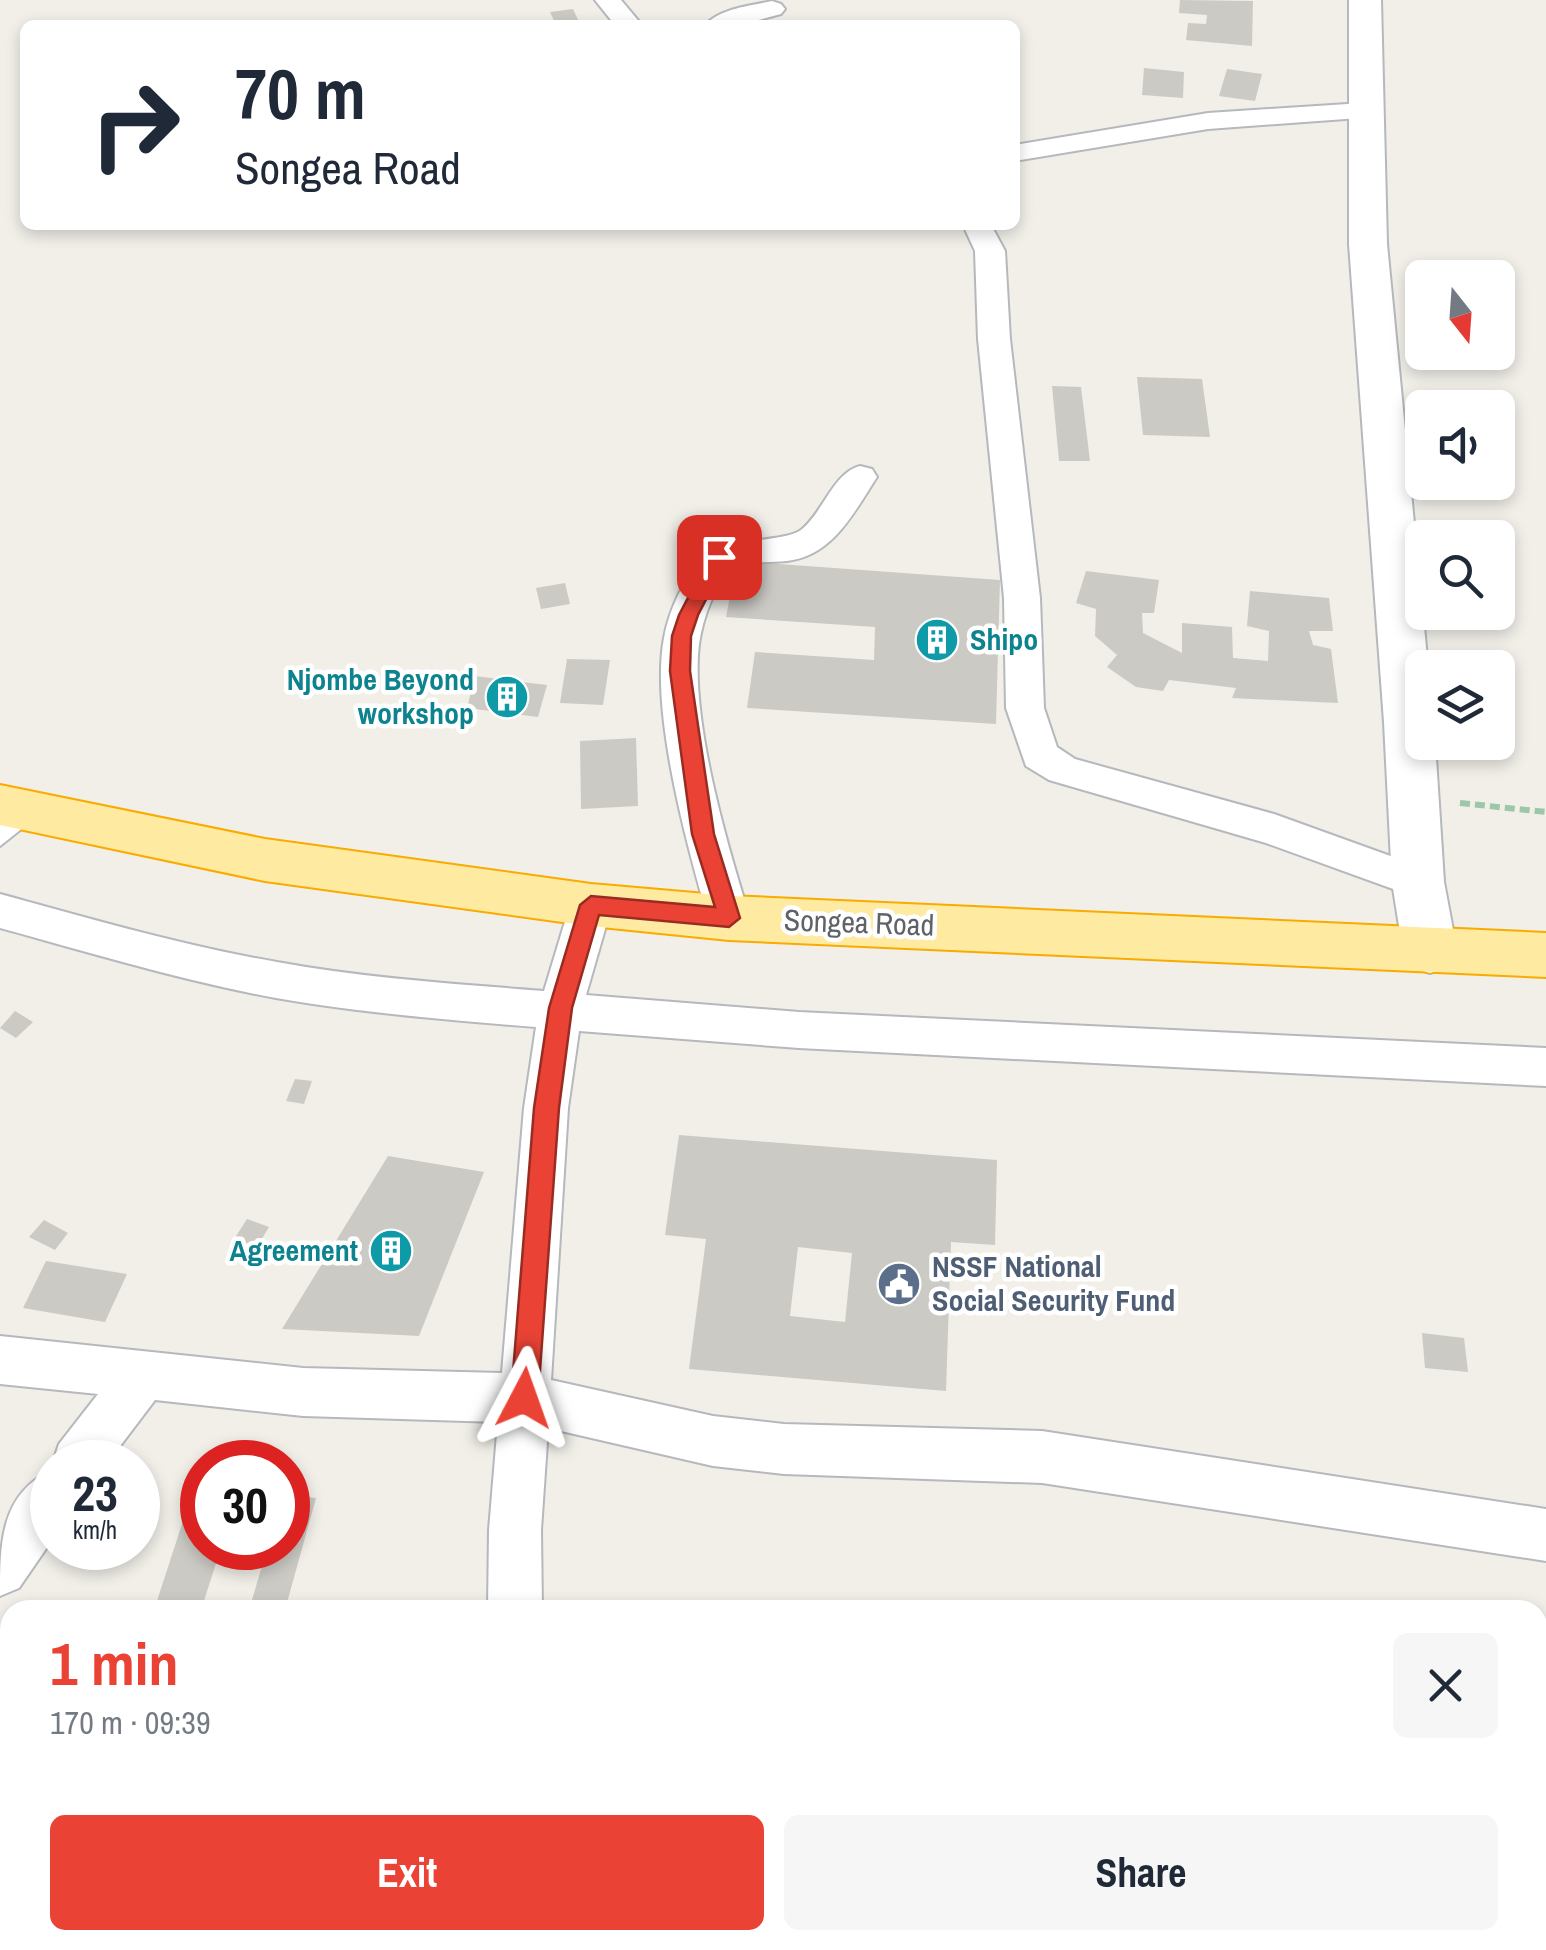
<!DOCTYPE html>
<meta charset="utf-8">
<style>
body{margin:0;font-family:"Archivo Narrow",sans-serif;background:#f6f6f7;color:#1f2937;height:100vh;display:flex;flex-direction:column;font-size:38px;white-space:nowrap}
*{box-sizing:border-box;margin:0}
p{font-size:32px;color:#747a83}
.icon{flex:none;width:55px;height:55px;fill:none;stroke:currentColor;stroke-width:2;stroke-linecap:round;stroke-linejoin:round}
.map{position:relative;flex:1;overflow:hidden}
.sheet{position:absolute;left:0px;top:1600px;width:1548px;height:350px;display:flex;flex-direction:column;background:#fff;border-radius:30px 30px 0 0;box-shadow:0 5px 15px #0003}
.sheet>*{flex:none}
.guide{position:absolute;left:20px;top:20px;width:1000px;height:210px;border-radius:15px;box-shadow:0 5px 15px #0003;background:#fff;color:#1f2937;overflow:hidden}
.needle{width:65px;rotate:163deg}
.tools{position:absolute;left:1405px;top:260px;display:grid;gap:20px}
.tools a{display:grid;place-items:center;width:110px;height:110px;border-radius:15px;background:#fff;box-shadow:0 5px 15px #0003;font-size:50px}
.speed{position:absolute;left:30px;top:1440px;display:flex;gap:20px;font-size:50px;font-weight:700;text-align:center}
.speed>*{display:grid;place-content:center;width:130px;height:130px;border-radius:50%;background:#fff;box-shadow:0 5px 15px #0003;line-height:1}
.speed small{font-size:25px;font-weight:400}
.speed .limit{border:15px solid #d22;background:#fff;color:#111}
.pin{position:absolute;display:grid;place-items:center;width:85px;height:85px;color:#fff;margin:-42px;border-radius:20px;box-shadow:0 5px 15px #0006}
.me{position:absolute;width:110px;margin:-55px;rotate:4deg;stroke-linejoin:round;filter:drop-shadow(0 0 8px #0008)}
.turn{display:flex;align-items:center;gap:35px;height:210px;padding:0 50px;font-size:45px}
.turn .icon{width:130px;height:130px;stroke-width:2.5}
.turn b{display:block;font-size:70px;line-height:85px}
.round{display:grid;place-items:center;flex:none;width:105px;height:105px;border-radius:15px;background:#f6f6f7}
.headline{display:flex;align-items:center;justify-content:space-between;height:170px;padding:0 50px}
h1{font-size:60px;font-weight:800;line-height:75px;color:#ea4335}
.cta{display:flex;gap:20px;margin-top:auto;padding:20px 50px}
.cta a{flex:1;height:115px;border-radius:15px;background:#ea4335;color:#fff;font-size:40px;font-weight:800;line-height:115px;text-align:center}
.cta a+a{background:#f6f6f7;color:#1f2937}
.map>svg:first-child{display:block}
.building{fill:#cccac5;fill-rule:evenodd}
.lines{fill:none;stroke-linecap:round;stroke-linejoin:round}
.service-casing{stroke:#b5b8bc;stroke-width:4}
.minor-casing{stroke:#b5b8bc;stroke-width:4}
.tertiary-casing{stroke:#b5b8bc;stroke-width:4}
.trunk-casing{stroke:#f9ab00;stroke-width:4}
.path{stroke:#9cc7a9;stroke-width:6;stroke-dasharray:10 5;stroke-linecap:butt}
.service{fill:#fff;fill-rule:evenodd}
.minor{fill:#fff;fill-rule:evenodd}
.tertiary{fill:#fff;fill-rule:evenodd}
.trunk{fill:#feeaa1;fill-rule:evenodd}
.route{fill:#ea4335;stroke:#982c22;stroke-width:2.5}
.labels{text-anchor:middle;stroke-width:9;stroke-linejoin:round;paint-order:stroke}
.culture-label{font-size:30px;font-weight:bold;fill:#0d838f;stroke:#fff;text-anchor:end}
.street-label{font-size:30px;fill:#5f6368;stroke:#fff}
.service-label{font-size:30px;font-weight:bold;fill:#4e5e75;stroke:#fff;text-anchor:start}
</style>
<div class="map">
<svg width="1546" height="1950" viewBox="0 0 1546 1950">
<rect width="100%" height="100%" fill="#f1efe8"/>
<!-- building -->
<path class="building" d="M1180 0 1253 1 1252 46 1186 40 1188 23 1206 24 1207 15 1179 13Z
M573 9 579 22 556 25 550 12Z
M1144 68 1184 72 1183 98 1142 95Z
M1227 69 1262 74 1255 101 1219 96Z
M1137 377 1202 379 1210 437 1143 435Z
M1052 386 1081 387 1090 461H1059Z
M737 561 1000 580 996 724 747 708 755 652 874 660 875 627 726 617Z
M1086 571 1159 580 1154 613H1142L1143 633 1182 653V623L1232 627 1233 658 1268 661 1269 631 1247 626 1250 591 1329 598 1333 631H1309L1313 645 1331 649 1338 703 1232 698 1236 688 1169 680 1163 691 1136 687 1107 667 1117 655 1095 636 1096 609 1076 603Z
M565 583 570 604 541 609 536 588Z
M567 659 610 660 603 705 560 703Z
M475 676 547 685 538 717 467 708Z
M636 738 638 806 581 809 580 741Z
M15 1011 33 1022 16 1038 0 1028Z
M295 1079 312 1081 304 1104 286 1101Z
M679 1135 997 1160 995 1245 951 1242 946 1391 689 1369 706 1239 665 1235ZM798 1247 852 1253 845 1322 790 1316Z
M388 1156 484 1172 419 1336 282 1329Z
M247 1219 269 1227 254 1252 231 1244Z
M44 1220 68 1233 55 1250 29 1237Z
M46 1261 127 1274 105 1322 23 1308Z
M1422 1333 1464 1338 1468 1372 1425 1368Z
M195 1484 202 1485V1548H221L201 1610H154Z
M288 1495 316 1498 285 1610H249L264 1559 235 1548H288Z
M214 1940H332L335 1950H217Z
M1186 1940H1226L1233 1950H1174Z
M1295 1940H1329L1339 1950H1288Z"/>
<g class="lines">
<!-- service casing -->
<g class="service-casing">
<path id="service" d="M27 805 37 813 34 819 0 846V825Z"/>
</g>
<!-- minor casing -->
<g class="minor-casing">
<path id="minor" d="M595 0H621L642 25H615Z
M772 1 781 4 785 9 781 14 740 25H705C721 8 750 6 772 1Z
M1363 103 1373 105 1376 111 1373 117 1208 129 1015 161V145L1208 113Z
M963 225H991L1005 251 1010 339 1040 598 1044 708 1057 747 1075 759 1274 814 1432 871 1438 882 1432 893 1418 898 1266 843 1049 780 1026 766 1006 708 1004 598 978 339 975 251Z
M860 466 872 469 877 477C854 512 833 556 787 561 768 563 750 561 731 565 715 588 703 616 699 644 690 719 727 845 750 918L744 930 729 935 714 930 708 918C687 846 650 711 664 638 670 605 687 575 707 549 731 540 787 541 801 530 823 513 833 473 860 466Z
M591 888 606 893 612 905 586 995 799 1012 1546 1048V1086L799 1048 579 1031 568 1108 551 1380 713 1416 784 1424 1042 1431 1546 1509V1561L1042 1483 784 1474 713 1466 548 1428 541 1530 542 1610H488L489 1530 498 1422 303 1416 155 1400 108 1462 52 1465 59 1444 98 1394 0 1384V1336L303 1368 502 1373 524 1108 536 1027C449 1020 362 1013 276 998 183 981 91 953 0 928V894C92 919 183 946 277 962 365 978 455 984 544 991L570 905 576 893Z
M52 1470V1540L19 1588 0 1596C0 1544 0 1494 52 1470Z
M601 1940H664L668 1950H605Z"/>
</g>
<!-- tertiary casing -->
<g class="tertiary-casing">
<path id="tertiary" d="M1349 0H1381L1387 244 1428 668H1422V742H1435L1444 882 1457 951 1449 967 1430 973 1411 967 1403 951 1392 882 1384 722 1349 244Z"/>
</g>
<!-- trunk casing -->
<g class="trunk-casing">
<path id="trunk" d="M0 785 265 839 591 884 729 896 1546 933V977L729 940 591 926 265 881 0 825Z"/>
</g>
<!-- path -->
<path class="path" d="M1460 803 1546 812"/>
<!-- service -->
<use href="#service" class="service"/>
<!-- minor -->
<use href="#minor" class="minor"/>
<!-- tertiary -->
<use href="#tertiary" class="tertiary"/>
<!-- trunk -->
<use href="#trunk" class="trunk"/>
</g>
<!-- route -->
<path class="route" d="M719 550 728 557 698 615 691 636 690 671 714 834 740 918 729 927 599 915 572 1008 559 1108 538 1398 534 1407 524 1411 515 1407 511 1398 534 1108 549 1008 580 905 591 896 715 907 692 834 670 671 672 636 679 615 712 552Z"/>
<!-- icons -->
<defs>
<g id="building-disc" transform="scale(2.25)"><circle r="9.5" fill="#0f9aa8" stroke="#fff"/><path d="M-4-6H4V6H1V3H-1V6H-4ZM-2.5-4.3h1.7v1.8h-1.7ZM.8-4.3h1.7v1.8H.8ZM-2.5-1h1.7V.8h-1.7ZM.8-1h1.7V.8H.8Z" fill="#fff"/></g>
<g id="civic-disc" transform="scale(2.25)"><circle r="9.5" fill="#5c6f8a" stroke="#fff"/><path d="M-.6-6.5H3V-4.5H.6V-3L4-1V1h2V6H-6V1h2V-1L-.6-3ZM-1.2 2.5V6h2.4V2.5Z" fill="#fff"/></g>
</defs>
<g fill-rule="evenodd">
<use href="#building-disc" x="937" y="640"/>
<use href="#building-disc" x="507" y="697"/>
<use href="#building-disc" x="391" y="1251"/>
<use href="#civic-disc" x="899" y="1284"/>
</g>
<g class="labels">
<!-- culture labels -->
<g class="culture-label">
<text x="970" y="650" text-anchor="start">Shipo</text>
<text x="474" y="690">Njombe Beyond<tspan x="474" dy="34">workshop</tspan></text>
<text x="358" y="1261">Agreement</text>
</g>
<!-- street labels -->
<g class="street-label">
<text transform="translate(859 923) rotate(2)" y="10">Songea Road</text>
</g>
<!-- service labels -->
<g class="service-label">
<text x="932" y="1277">NSSF National<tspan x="932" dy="34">Social Security Fund</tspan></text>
</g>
</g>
</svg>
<div class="tools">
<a><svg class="needle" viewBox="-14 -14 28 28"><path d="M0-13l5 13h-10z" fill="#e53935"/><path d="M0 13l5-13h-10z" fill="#747a83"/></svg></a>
<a><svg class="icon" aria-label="sound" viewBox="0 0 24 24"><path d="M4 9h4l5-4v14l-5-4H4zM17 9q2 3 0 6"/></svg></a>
<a><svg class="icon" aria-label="search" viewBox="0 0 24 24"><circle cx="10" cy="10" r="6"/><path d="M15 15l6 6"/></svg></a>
<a><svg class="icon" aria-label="layers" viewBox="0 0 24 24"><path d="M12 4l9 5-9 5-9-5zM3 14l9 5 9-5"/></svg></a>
</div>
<div class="speed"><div>23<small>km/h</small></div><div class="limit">30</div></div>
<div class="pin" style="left:719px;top:557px;background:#d93025"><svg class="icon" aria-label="arrive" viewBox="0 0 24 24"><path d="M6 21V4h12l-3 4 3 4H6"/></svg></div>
<svg class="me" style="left:524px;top:1398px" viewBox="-20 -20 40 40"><path d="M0-17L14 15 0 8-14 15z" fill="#ea4335" stroke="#fff" stroke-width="4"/></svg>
<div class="guide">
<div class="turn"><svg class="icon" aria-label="right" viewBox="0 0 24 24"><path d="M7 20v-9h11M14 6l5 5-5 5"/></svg><div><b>70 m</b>Songea Road</div></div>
</div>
<section class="sheet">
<div class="headline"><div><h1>1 min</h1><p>170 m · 09:39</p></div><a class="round"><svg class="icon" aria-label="close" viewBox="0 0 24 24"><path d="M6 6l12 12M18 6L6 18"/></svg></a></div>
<div class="cta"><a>Exit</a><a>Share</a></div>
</section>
</div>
